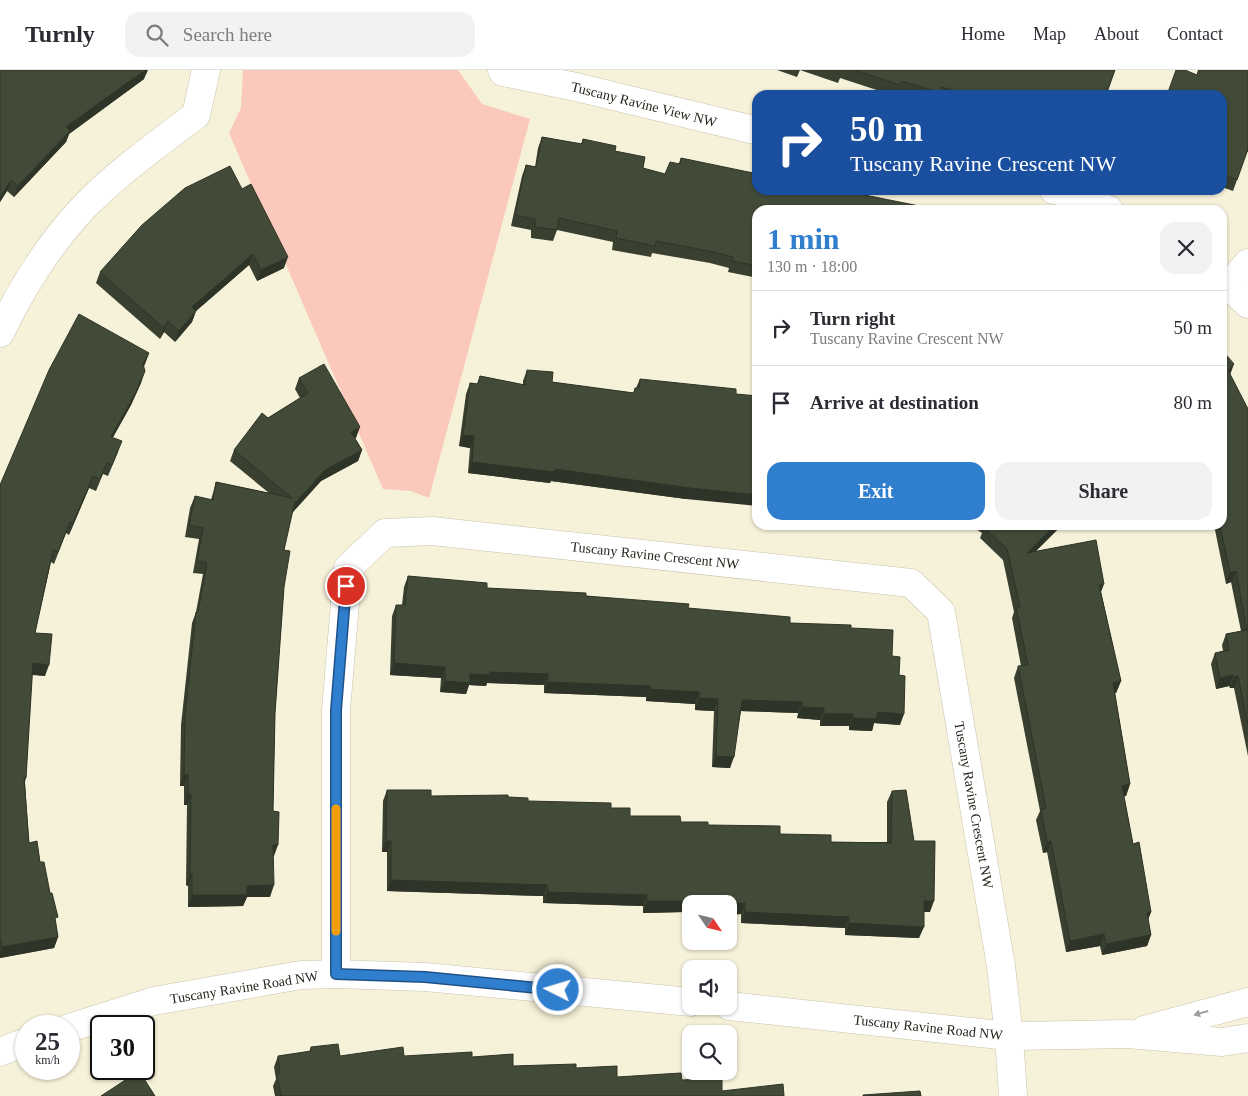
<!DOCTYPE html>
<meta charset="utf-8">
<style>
body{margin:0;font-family:Georgia,serif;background:#f2f2f3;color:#2b2b33;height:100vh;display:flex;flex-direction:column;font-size:19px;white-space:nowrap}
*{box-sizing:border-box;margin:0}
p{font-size:16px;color:#7c7c81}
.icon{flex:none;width:28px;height:28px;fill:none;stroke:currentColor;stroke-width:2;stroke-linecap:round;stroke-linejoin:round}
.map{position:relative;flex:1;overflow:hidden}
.sheet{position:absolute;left:752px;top:135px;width:475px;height:325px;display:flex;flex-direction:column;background:#fff;border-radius:15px;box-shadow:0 1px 4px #0004}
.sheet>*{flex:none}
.banner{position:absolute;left:752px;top:20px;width:475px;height:105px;border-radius:15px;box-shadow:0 1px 4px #0004;background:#1a4fa0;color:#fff;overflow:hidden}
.needle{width:32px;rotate:125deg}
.fabs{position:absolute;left:682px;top:825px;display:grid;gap:10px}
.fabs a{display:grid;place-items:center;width:55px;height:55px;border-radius:10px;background:#fff;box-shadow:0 1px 4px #0004;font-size:25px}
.speed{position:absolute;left:15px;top:945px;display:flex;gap:10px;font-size:25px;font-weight:700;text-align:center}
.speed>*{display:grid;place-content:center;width:65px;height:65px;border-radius:50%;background:#fff;box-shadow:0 1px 4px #0004;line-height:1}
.speed small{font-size:12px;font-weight:400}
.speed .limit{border:2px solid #111;border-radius:8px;background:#fff;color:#111}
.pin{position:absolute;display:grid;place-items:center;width:42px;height:42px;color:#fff;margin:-21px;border:2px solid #fff;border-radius:50%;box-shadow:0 1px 5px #0007}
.me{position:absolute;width:55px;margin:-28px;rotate:275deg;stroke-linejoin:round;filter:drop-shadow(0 0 4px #0008)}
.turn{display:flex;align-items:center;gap:18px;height:105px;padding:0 15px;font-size:22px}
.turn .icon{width:65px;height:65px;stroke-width:2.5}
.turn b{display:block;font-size:35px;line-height:42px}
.round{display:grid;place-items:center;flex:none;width:52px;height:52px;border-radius:15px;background:#f2f2f3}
.headline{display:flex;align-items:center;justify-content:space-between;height:85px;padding:0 15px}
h1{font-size:30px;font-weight:600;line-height:38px;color:#307ece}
.cta{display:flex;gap:10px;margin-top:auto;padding:10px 15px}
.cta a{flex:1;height:58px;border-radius:15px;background:#307ece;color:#fff;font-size:20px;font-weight:600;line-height:58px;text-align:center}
.cta a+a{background:#f2f2f3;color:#2b2b33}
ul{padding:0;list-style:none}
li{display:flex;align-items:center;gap:15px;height:75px;padding:0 15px;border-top:1px solid #e1e1e2}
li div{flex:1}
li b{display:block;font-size:19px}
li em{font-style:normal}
header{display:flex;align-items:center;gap:30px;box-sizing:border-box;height:70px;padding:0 25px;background:#fff;border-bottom:1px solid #e1e1e2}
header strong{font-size:24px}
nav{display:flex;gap:28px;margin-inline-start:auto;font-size:18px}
.search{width:350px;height:45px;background:#f2f2f3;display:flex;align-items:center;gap:12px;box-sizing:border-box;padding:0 18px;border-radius:15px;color:#7c7c81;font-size:19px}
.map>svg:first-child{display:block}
.green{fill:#fac9bc}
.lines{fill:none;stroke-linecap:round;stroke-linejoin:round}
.minor-casing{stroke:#c9c4ad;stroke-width:29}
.minor{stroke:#fff;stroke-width:28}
.wall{fill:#394030}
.shaded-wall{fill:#2e3427}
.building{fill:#424b38;stroke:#2e3427}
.oneway{fill:#9e9d99}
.route-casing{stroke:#1f5286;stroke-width:12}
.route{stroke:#307ece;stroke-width:9}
.slow{stroke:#f59e0b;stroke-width:9}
.labels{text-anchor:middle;stroke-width:5;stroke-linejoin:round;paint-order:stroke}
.street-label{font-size:14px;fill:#27251c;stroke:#fff}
</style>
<header>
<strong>Turnly</strong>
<div class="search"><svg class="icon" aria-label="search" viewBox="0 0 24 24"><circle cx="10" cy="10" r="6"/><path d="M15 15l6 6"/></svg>Search here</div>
<nav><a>Home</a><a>Map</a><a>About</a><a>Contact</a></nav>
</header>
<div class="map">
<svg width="1248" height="1026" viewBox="0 0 1248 1026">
<rect width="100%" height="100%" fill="#f6f1d9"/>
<!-- green -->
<path class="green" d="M243 0H458L482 34 530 49 429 428 411 421 383 419 229 63 241 38Z"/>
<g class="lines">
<!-- minor casing -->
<g class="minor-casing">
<path id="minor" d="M502 0 503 2 576 17 758 61
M1054 120 1073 124 1109 140
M1222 210 1248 234
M1229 215 1248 193
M0 263C22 217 49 174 84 137 118 102 158 74 196 45L206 0
M336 904V640L348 498 385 463 432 461 911 513 941 542 1001 896 1009 966 1013 1026
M729 936 1009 966 1128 964 1222 972 1248 968
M69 958 154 931 301 905 336 904 425 907 691 932
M1144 960 1248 932
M0 982 26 972"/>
</g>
<!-- minor -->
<use href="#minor" class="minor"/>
</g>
<!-- wall -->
<path class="wall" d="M0 0 144 9 69 64 66 72 14 127 7 121 0 132Z
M777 0H800L797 7Z
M800 0H1115L1106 25H905L898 23 897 25H892L840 8 838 13Z
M1198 0H1248V82H1247L1233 121 1222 117V25L1197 4Z
M542 67 581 74 583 69 615 81 643 98 665 104 679 93 681 88 758 140V208L728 202 729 198 710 193 652 183 651 187 612 180 613 172 557 160 553 171 531 168V160L511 156 522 106 526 95 535 97 538 78Z
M185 118 284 198 257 211 249 195 196 241 192 252 175 272 164 262 160 269 96 213 100 202Z
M149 283 144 296 141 313 131 335 113 367 118 382 108 406 103 404 96 421 89 418 69 465 66 463 54 494 51 492 35 563 45 606 32 605 26 708 25 712 29 773 40 792 50 823 58 867 54 878 0 888V415Z
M527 300 552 312 633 323 635 318H636L640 309 686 429 551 411 550 413 468 403 470 378 459 376 466 324 470 313 477 314 480 306 523 315V311Z
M1230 305 1248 339V686L1234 618H1230L1229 616 1216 619 1211 594 1215 583 1223 581 1222 575 1226 564 1241 561 1231 512 1226 514 1214 455H1222Z
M299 308 356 368H355L362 380 358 391 321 411 292 443 284 480V517L275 643 273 741 274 786H273L270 827H247L243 836 188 837V816L186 815 187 735H184V716H180L181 655 192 553 196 542 203 504 193 503 199 469 185 467 190 438 195 426 211 430 216 412 269 423 230 391 234 380 268 348 300 328 295 319Z
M970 455H1062L1036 481 1101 522 1121 611 1116 623H1115L1130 714 1126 726H1124L1133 774 1151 842 1148 850 1151 865 1147 876 1102 885 1100 876 1066 882 1047 782 1043 783 1036 750 1040 741 1014 608 1018 596H1021L1012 548 1014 542 1003 490 980 468 982 463Z
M408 506 487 518 586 526 688 538 790 553 851 558 892 586 900 655 874 653 872 661 849 660V656H820V650L797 648 798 643 741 641 730 698 712 697 714 641 695 640V634L646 631V627L544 623V615L487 613 486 616 469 615 466 624 440 622 441 608 390 605 392 546 396 535H402L404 517Z
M387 720 431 726 508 727 528 731 611 738 630 746 780 764 831 772H887V732L892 721 914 771 930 842H924L919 868 845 865V858L741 853V844L729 845V834H691V845H684V842L643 843V836L543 833V826L387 821V782H382L383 731Z
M311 977 340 986 472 987 513 996 576 998 617 1007 682 1010 722 1021 784 1026H275L273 1016 276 1009 274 997 278 986 309 982Z"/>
<!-- shaded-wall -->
<path class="shaded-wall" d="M145 0H148L144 9 69 64 66 72 14 127 18 116 66 57Z
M11 110 7 121 0 132V128Z
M253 184 249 195 188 248 192 237Z
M288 187 284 198 257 211 261 200Z
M196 241 192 252 175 272 179 261Z
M168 251 164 262 160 269 164 258Z
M149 283 145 294 139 305 143 294Z
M1234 294 1230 305 1228 300Z
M145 301 141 313 131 335 107 378 111 367Z
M360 357 356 368 347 373 351 362Z
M463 365 474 366 470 378 459 376Z
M362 380 358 391 321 411 292 443 296 432 325 400Z
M472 392 555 399 758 425V436L686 429 551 411 550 413 468 403Z
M93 406 89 418 69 465 73 453Z
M1055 455H1062L1023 494 1027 483Z
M1236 501 1231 512 1226 514 1230 503Z
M1104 514 1100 525 1099 515Z
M33 593 49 595 45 606 29 604Z
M394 593 445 597 441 608 390 605Z
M490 602 548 604 544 615 487 613 486 616 469 615 466 624 440 622 445 611 470 604Z
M1233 605 1229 616 1216 619 1220 608Z
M1238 606 1234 618H1230L1234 607Z
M1121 611 1116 623 1109 624 1113 613Z
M548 612 650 616 646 627 544 623Z
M650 619 699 622 695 634 646 631Z
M699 628 718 629 714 641 695 640Z
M742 630 802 632 798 643 738 641Z
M802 637 824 638 820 650 797 648Z
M878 642 904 644 900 655 874 653 872 661 849 660 853 648Z
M824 644H853L849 656H820Z
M716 686 734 687 730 698 712 697Z
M184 705H188L184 716H180Z
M1130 714 1126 726 1118 727 1122 716Z
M188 724H191L187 735H184Z
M386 771H391L387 782H382Z
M1051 771 1047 782 1043 783 1047 772Z
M273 775H278L274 786H269Z
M190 804H192L188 816 186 815Z
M391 810 547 815 543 826 387 821Z
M274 815 270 827H247L243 836 188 837 192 825 247 816Z
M548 822 647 825 643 836 543 833Z
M647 831H688L684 842 643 843Z
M924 831H934L930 842H920Z
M745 833 741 844 729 845V834Z
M688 834H691V845H684Z
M745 842 849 847 845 858 741 853Z
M1151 842 1146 854 1147 843Z
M849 853 924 857 919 868 845 865Z
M1104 864 1100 876 1066 882 1070 871Z
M1151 865 1147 876 1102 885 1106 874Z
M58 867 54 878 0 888V883L2 877Z"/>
<!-- building -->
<path class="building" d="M0 0H145L66 57 70 61 18 116 11 110 0 128Z
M854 0H1115L1106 25H967L942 17 940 23 902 11 900 15Z
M1176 0H1185L1197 5 1199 0H1248V79L1237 110 1222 104V25H1167Z
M542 67 582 74 583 69 616 76 615 81 645 87 643 98 665 104 670 92 680 94 681 88 758 104V120H840L939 140H758V196L732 191 733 187 714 182 656 171 655 176 616 168 617 161 559 148 557 160 535 157V149L515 145 526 95 536 97Z
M230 96 242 119 251 114 288 187 261 200 253 184 192 237 196 241 179 261 168 251 164 258 100 202 142 155 185 118Z
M79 244 149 283 143 294 145 301 135 324 111 367 122 371 112 395 107 393 100 409 93 406 73 453 70 452 58 482 53 480 35 563 52 564 49 595 33 593 26 708H24L29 773 37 771 40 792H44L50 823H52L58 847 55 848 58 867 2 877 0 867V415L49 300Z
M1222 280 1234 294 1228 300 1248 339V656L1238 606 1234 607 1233 605 1220 608 1215 583 1229 580 1226 564 1247 560 1236 501 1230 503 1220 455H1222Z
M324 294 360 357 351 362 362 380 325 400 296 432 295 431 284 480 290 481 284 517 275 643 273 741 279 742 278 775H273L274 815 247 816V825H192V804H190L191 724H188V705H184L185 644 196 542H198L207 493 197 491 203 458 189 455 195 426 213 430 216 412 292 428 234 380 262 343 268 348 308 323 299 308Z
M527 300 553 302 552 312 634 323 635 318H639L640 309 736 319V324L758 326V425L690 418 555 399 554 402 472 392 474 366 463 365 470 313 478 314 480 306 525 315Z
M985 455H1055L1027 483 1096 470 1104 514 1099 515 1121 611 1113 613 1130 714 1122 716 1133 774 1139 772 1151 842 1147 843 1151 865 1106 874 1104 864 1070 871 1051 771 1047 772 1041 739 1046 738 1018 596 1028 595 1016 537H1020L1007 479 984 457Z
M408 506 487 513V518L586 523V526L689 534 688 538 790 547V553L851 555V558L893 560 892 586 900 587 899 605 905 606 904 644 878 642 876 649 853 648V644H824V638L802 637V632L742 630 734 687 716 686 718 629 699 628V622L650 619V616L548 612V604L490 602V605L470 604V613L445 611V597L394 593 396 535H405Z
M387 720H431V726L508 725V727L528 728V731L611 733V738H630V746H680L681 752H708V755L780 756V764L831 765V772L891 773 892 721 906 720 914 771H935L934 831H924V857L849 853V847L745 842V833L688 834V831H647V825L548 822 547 815 391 810V771H386Z
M338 974 340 986 403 977 404 986 472 982V987L513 984V996L576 994V998L617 996V1007L681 1003 682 1010 722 1008V1021L783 1014 784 1026H281L277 1004H280L278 986 311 981V977Z
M139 1001 155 1026H101Z
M920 1021 921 1026H863V1025Z"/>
<!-- one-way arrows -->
<defs><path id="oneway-solid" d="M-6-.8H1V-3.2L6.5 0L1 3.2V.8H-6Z" transform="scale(1.25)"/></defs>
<use class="oneway" href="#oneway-solid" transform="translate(1201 943) rotate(164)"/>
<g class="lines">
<!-- route casing -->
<g class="route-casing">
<path id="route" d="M346 516 336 640V904L425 907 558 920"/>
</g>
<!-- route -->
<use href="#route" class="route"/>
<!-- slow -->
<path class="slow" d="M336 739V861"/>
</g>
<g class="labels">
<!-- street labels -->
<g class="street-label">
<text transform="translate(644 34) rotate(14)" y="5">Tuscany Ravine View NW</text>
<text transform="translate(655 485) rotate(6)" y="5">Tuscany Ravine Crescent NW</text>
<text transform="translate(974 735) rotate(80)" y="5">Tuscany Ravine Crescent NW</text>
<text transform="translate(244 917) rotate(-9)" y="5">Tuscany Ravine Road NW</text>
<text transform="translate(928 957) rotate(6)" y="5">Tuscany Ravine Road NW</text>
</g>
</g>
</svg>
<div class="fabs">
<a><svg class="needle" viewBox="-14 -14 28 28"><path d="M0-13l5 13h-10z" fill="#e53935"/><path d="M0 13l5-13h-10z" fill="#7c7c81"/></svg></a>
<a><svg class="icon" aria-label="sound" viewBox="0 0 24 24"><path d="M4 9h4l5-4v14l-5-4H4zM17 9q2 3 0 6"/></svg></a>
<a><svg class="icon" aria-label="search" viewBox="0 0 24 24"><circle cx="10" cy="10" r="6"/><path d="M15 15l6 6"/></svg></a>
</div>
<div class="speed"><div>25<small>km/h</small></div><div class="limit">30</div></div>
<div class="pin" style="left:346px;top:516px;background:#d93025"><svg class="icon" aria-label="arrive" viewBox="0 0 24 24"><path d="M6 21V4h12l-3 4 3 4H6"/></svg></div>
<svg class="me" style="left:558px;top:920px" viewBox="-20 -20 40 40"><circle r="17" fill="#307ece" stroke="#fff" stroke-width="3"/><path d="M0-11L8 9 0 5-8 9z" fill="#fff"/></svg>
<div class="banner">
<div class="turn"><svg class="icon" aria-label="right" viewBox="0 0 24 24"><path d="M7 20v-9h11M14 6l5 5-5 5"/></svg><div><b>50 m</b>Tuscany Ravine Crescent NW</div></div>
</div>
<section class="sheet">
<div class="headline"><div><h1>1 min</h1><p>130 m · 18:00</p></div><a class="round"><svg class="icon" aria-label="close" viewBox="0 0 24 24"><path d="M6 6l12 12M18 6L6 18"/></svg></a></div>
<ul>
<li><svg class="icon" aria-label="right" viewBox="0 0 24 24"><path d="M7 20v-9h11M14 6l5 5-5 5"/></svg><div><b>Turn right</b><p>Tuscany Ravine Crescent NW</p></div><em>50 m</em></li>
<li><svg class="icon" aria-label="arrive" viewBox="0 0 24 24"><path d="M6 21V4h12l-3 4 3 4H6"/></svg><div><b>Arrive at destination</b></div><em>80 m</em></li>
</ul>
<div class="cta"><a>Exit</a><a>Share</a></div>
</section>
</div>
